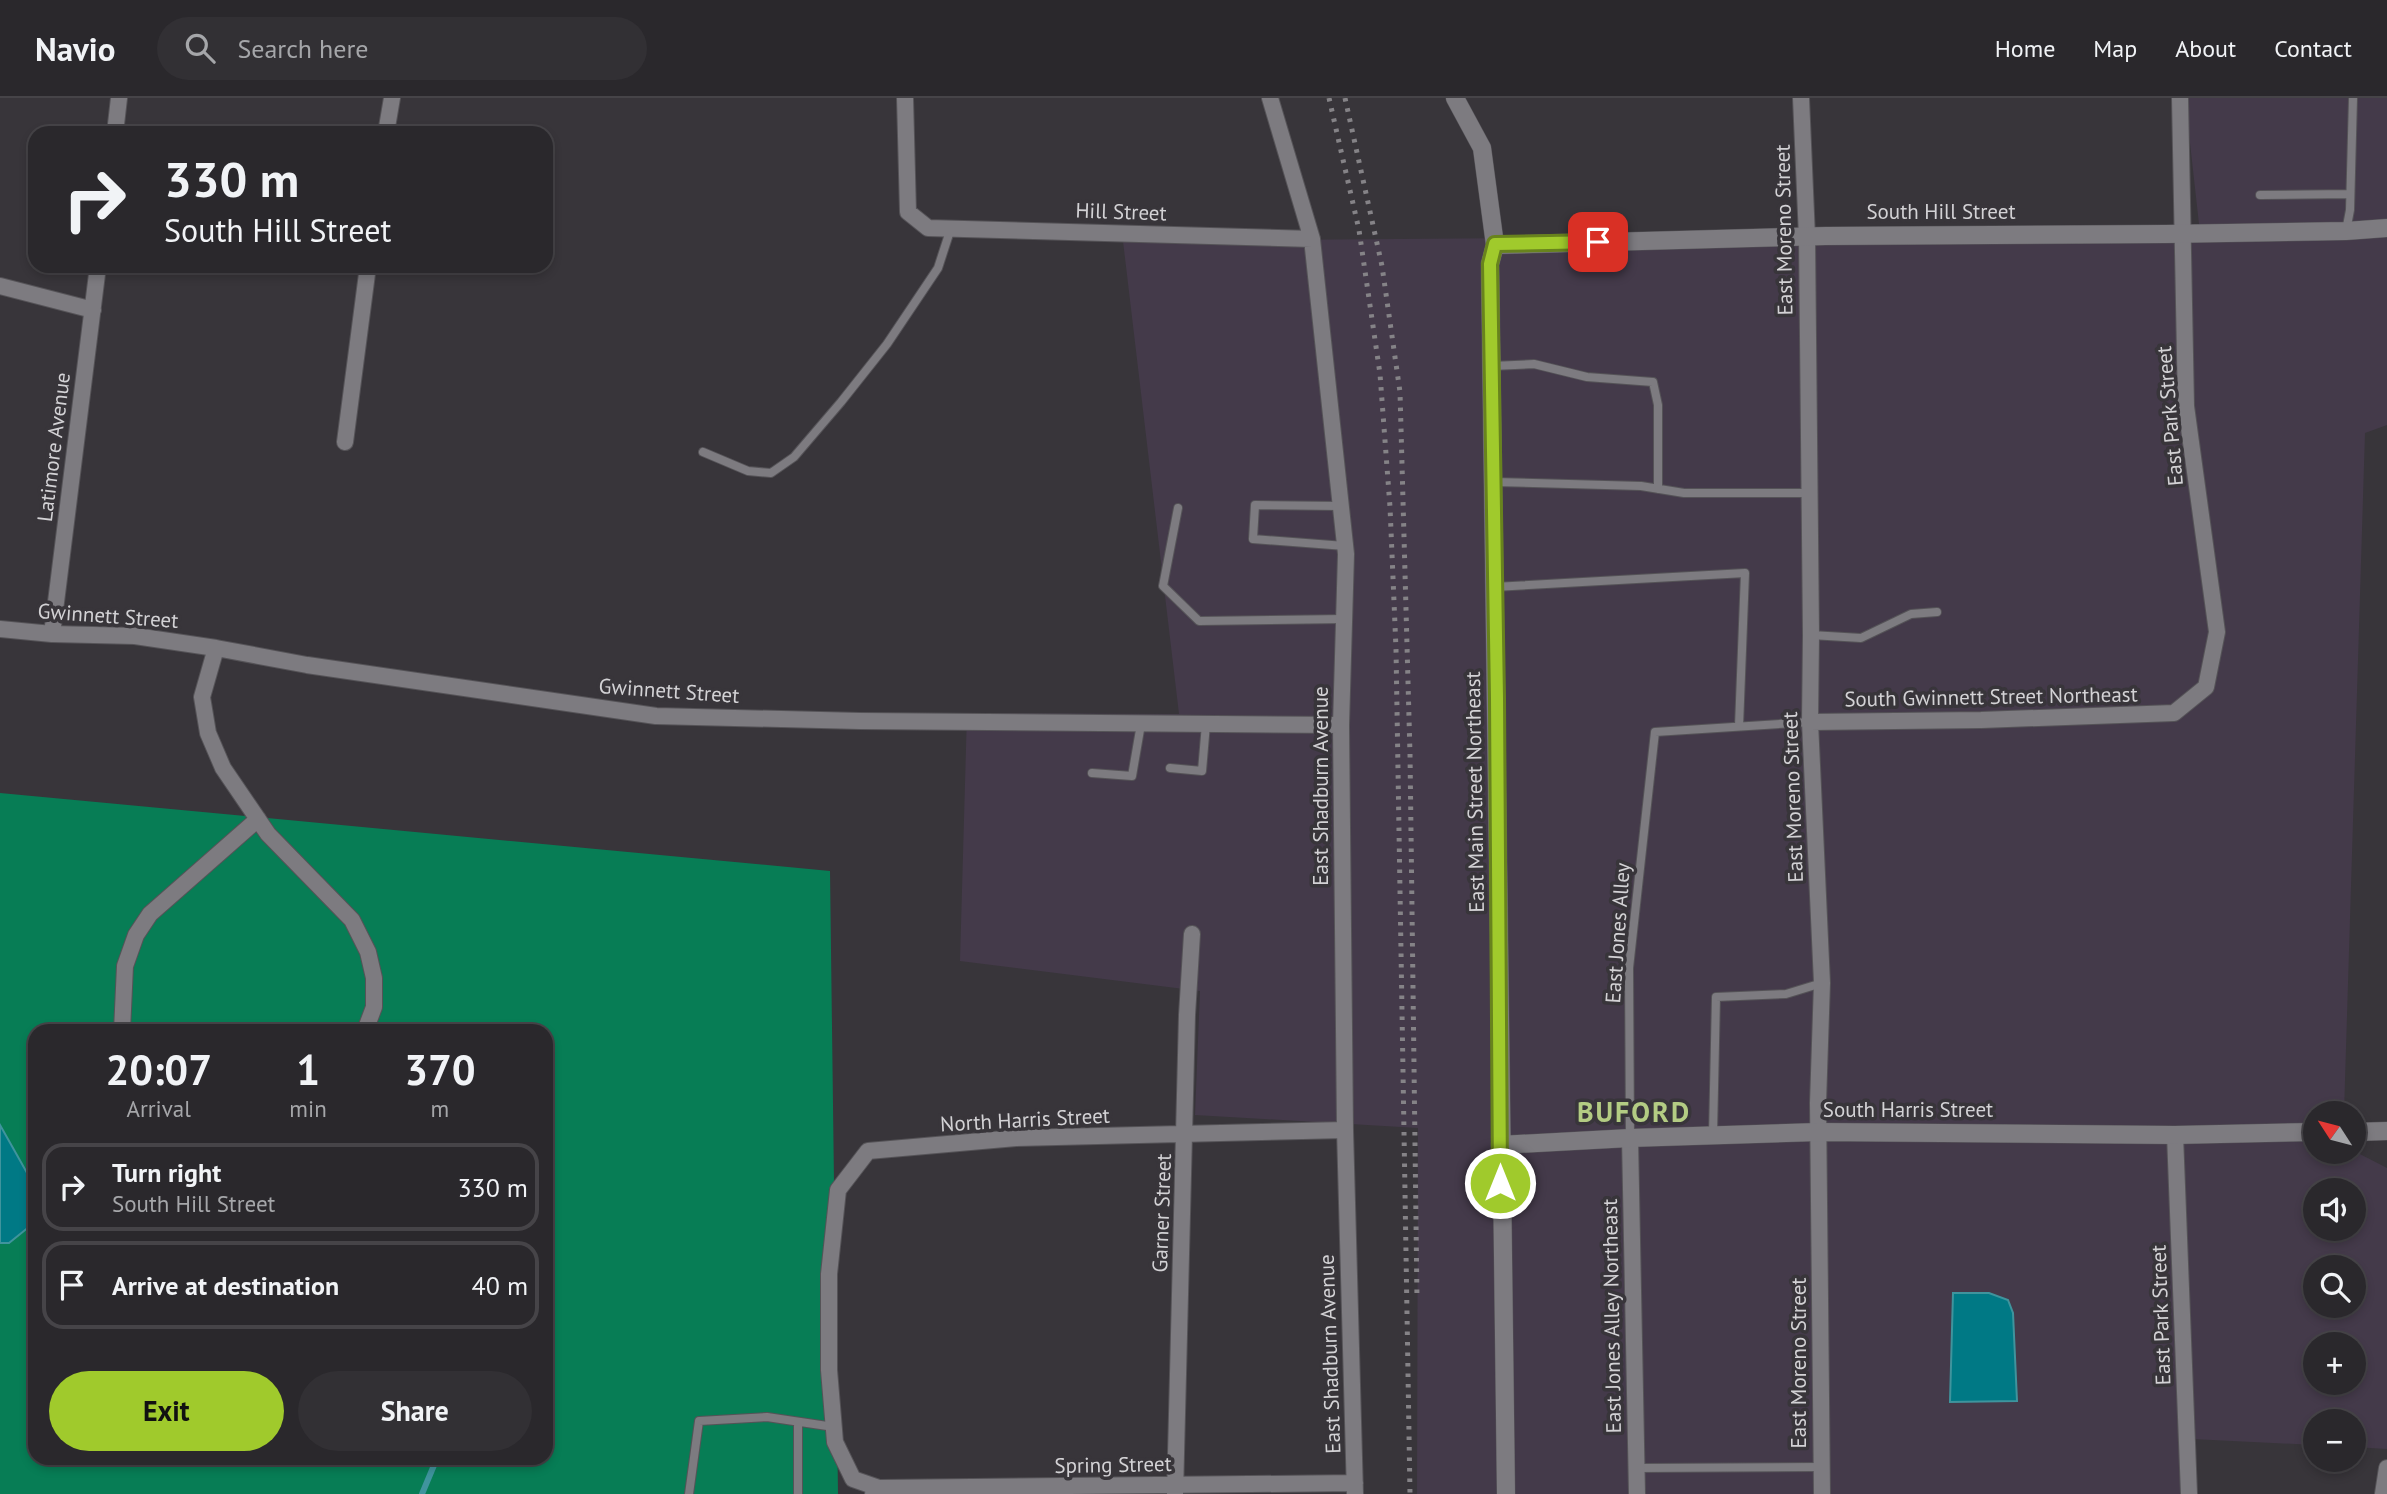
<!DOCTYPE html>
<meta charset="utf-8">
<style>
body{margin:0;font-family:"PT Sans",sans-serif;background:#323034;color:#f1f3f6;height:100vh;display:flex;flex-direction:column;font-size:26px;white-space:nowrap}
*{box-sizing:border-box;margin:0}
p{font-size:23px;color:#a5a6a9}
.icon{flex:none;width:38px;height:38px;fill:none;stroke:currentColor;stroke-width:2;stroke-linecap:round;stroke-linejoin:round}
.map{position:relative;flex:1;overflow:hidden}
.side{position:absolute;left:28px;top:926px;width:525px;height:441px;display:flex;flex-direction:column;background:#2a282c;border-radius:21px;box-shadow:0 4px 10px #0003,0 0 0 2px #464448}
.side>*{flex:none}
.top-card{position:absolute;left:28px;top:28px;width:525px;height:147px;border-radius:21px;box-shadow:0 4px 10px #0003,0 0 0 2px #464448;background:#2a282c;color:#f1f3f6;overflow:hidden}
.needle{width:46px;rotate:306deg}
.tools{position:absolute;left:2303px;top:1003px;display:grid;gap:14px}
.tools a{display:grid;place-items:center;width:63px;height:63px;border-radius:50%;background:#2a282c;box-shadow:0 4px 10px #0003,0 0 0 2px #464448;font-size:35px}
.pin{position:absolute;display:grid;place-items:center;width:60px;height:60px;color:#fff;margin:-30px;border-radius:14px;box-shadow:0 4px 10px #0006}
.me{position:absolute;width:77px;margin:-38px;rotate:0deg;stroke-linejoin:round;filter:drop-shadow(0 0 5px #0008)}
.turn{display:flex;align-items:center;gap:24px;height:147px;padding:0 21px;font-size:32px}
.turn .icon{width:91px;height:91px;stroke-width:2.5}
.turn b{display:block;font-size:49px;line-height:60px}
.eta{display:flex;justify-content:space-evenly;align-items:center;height:119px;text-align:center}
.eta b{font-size:42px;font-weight:600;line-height:49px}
.action{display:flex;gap:14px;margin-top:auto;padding:14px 21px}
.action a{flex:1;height:80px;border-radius:42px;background:#a0ca2c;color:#111;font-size:28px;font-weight:600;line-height:80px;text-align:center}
.action a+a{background:#323034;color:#f1f3f6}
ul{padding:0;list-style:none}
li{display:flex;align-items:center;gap:21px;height:88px;margin:0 14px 10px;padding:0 7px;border:4px solid #464448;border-radius:21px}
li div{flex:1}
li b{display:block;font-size:26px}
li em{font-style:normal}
header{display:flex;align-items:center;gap:42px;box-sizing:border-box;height:98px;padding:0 35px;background:#2a282c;border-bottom:2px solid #464448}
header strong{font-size:33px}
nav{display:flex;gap:38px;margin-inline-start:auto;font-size:24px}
.search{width:490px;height:63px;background:#323034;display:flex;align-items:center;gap:18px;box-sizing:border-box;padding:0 24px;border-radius:38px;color:#a5a6a9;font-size:26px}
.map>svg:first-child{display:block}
.commercial{fill:#443a4a;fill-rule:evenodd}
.forest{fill:#077d55;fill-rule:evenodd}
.water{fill:#007985;stroke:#3f949d;stroke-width:2}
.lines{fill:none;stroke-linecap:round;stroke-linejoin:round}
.stream{stroke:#3f949d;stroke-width:6}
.lane-casing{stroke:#555357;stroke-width:10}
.street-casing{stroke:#555357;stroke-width:18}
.secondary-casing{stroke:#555357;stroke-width:19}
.lane{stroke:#7d7b80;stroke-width:8}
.street{stroke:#7d7b80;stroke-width:16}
.secondary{stroke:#7d7b80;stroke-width:18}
.rail{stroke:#858387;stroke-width:5;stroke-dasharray:3.5 7;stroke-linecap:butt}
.route-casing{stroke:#68831d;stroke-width:18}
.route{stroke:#a0ca2c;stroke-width:12}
.labels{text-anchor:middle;stroke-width:7;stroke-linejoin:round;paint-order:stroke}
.street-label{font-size:21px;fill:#d3d2d5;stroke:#38353a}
.district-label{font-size:28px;font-weight:bold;letter-spacing:2px;fill:#b3cc83;stroke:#38353a}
</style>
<header>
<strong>Navio</strong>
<div class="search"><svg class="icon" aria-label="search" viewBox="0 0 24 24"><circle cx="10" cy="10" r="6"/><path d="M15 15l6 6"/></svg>Search here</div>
<nav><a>Home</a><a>Map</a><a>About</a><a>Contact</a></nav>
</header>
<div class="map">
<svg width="2387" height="1396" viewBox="0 0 2387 1396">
<rect width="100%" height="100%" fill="#38353a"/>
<!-- commercial -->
<path class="commercial" d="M2185 0H2387V327L2365 335 2344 1015H2315V1054L2354 1053 2387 1070V1351L2354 1349V1323H2315V1347L2192 1341 2191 1396H1417L1418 1030 1195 1017 1200 893 960 863 967 615 1179 616 1123 143 2200 135ZM2315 1092H2354V1130H2315ZM2315 1169H2354V1208H2315ZM2315 1246H2354V1284H2315Z"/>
<!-- forest -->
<path class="forest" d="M0 695 830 773 838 1396H0ZM35 933H546V1360H35Z"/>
<!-- water -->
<path class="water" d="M0 1027 35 1089V1124L9 1145H0Z
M1953 1195H1989L2008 1202 2013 1215 2017 1303 1950 1304Z"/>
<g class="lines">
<!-- stream -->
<path class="stream" d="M422 1396 437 1360"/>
<!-- lane casing -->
<g class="lane-casing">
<path id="lane" d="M2260 97 2350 96
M2346 133 2350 112 2353 0
M1492 268 1534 266 1587 279 1653 284 1658 307V391
M703 354 748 373 771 375 794 359 841 304 887 246 938 170 951 130
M1495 384 1641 388 1684 395H1810
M1341 408 1255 407 1253 441 1345 448
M1178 410 1163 488 1199 523 1344 521
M1494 489 1745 475 1739 628
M1811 537 1861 540 1911 516 1937 514
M1170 670 1202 673 1206 626
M1092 675 1132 678 1141 626
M1713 1036 1716 899 1786 896 1822 885
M1630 1040 1629 870 1655 634 1810 624
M798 1324V1396
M1637 1370 1821 1369
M689 1396 699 1323 767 1319 834 1329"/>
</g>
<!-- street casing -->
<g class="street-casing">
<path id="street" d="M905 0 908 114 928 130 1312 141
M1270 0 1312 141 1346 456 1341 627 1345 1032 1355 1396
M1801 0 1807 139 1811 537 1810 624 1822 885 1818 1005 1822 1396
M115 35 119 0
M386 35 392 0
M0 188 93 212
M345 344 368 168
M0 531 52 536 135 538 216 550 307 567 656 618 860 623 1341 627
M52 536 98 168
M216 550 202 599 208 635 223 670 268 736 352 822 368 854 374 880V909L365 933
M1810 624 1981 622 2174 615 2206 589 2217 534 2186 308 2180 0
M122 933 125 868 136 837 150 816 258 721
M2175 1037 2189 1396
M1630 1040 1637 1396
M879 1390 853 1381 835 1344 829 1272V1176L838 1092 868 1053 1016 1040 1345 1032
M873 1396 879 1390 1355 1385
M1175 1396 1187 917 1192 836
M2383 1396 2387 1370"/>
</g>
<!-- secondary casing -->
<g class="secondary-casing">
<path id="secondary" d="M1455 0 1482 50 1495 147 1490 166C1499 576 1498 986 1506 1396
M1495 147 1826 138 2166 136 2346 133 2387 130
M2354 1034 2387 1033
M1500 1047 1630 1040 1818 1034 2175 1037 2315 1034"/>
</g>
<!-- lane -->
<use href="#lane" class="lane"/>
<!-- street -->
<use href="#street" class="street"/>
<!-- secondary -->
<use href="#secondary" class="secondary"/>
<!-- rail -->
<path class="rail" d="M1329 0 1359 132 1380 276 1390 409 1396 551 1410 1396
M1345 0 1382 168 1400 294 1410 656 1417 1202"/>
</g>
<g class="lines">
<!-- route casing -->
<g class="route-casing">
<path id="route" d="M1500 1085 1497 600 1490 166 1495 146 1598 144"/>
</g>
<!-- route -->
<use href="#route" class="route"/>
</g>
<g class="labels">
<!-- street labels -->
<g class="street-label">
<text transform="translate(1121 114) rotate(2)" y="7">Hill Street</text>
<text x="1941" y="121">South Hill Street</text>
<text transform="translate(1784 132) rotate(-91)" y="7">East Moreno Street</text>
<text transform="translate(2170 318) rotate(-95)" y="7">East Park Street</text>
<text transform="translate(54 349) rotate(-83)" y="7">Latimore Avenue</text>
<text transform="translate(108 518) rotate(4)" y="7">Gwinnett Street</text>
<text transform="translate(669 593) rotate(4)" y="7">Gwinnett Street</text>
<text transform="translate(1991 599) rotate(-1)" y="7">South Gwinnett Street Northeast</text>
<text transform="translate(1321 688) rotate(-90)" y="7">East Shadburn Avenue</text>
<text transform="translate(1475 694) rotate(-91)" y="7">East Main Street Northeast</text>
<text transform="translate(1793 699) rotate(-92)" y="7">East Moreno Street</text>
<text transform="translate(1618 835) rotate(-86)" y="7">East Jones Alley</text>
<text x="1908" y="1019">South Harris Street</text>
<text transform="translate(1025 1022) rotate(-3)" y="7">North Harris Street</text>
<text transform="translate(1162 1115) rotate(-88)" y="7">Garner Street</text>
<text transform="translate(2161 1217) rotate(-92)" y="7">East Park Street</text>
<text transform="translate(1612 1218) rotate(-91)" y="7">East Jones Alley Northeast</text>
<text transform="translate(1330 1256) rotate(-92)" y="7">East Shadburn Avenue</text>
<text transform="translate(1799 1265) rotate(-90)" y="7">East Moreno Street</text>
<text transform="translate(1113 1367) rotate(-1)" y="7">Spring Street</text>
</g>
<!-- district labels -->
<g class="district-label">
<text x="1634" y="1024">BUFORD</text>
</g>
</g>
</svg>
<div class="tools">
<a><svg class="needle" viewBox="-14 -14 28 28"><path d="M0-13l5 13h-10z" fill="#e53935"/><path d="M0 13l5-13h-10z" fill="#a5a6a9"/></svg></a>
<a><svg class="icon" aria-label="sound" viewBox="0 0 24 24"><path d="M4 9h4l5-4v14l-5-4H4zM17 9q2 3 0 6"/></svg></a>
<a><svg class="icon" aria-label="search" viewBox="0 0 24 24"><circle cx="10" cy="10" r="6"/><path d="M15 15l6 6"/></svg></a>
<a>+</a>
<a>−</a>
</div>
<div class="pin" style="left:1598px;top:144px;background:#d93025"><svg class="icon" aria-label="arrive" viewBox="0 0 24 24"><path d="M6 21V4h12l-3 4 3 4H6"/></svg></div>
<svg class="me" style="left:1500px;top:1085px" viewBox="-20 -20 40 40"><circle r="17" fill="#a0ca2c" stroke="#fff" stroke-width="3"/><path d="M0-11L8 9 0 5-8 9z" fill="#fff"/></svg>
<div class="top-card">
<div class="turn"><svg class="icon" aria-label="right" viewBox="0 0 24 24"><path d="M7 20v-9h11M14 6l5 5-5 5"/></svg><div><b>330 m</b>South Hill Street</div></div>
</div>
<section class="side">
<div class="eta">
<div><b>20:07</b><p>Arrival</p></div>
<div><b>1</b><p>min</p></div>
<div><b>370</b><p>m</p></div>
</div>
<ul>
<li><svg class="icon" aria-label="right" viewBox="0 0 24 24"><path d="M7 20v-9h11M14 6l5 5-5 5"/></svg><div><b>Turn right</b><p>South Hill Street</p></div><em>330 m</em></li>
<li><svg class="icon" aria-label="arrive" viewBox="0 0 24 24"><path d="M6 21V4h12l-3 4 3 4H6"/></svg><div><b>Arrive at destination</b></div><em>40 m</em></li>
</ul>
<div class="action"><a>Exit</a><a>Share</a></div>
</section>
</div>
